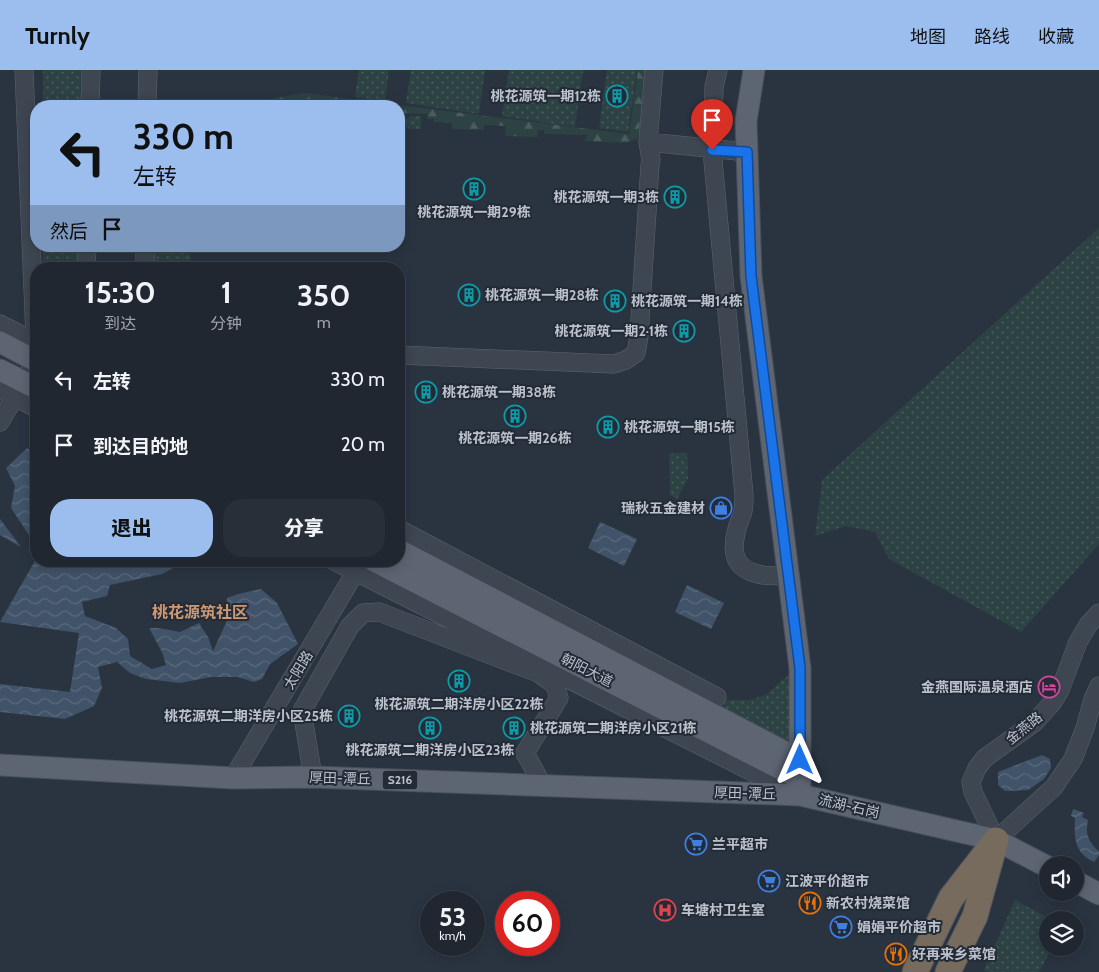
<!DOCTYPE html>
<html lang="zh">
<meta charset="utf-8">
<style>
body{margin:0;font-family:Cabin,"Noto Sans SC",sans-serif;background:#282f39;color:#f1f3f6;height:100vh;display:flex;flex-direction:column;font-size:19px;white-space:nowrap}
*{box-sizing:border-box;margin:0}
p{font-size:16px;color:#a2a5ab}
.icon{flex:none;width:28px;height:28px;fill:none;stroke:currentColor;stroke-width:2;stroke-linecap:round;stroke-linejoin:round}
.map{position:relative;flex:1;overflow:hidden}
.panel{position:absolute;left:30px;top:192px;width:375px;height:305px;display:flex;flex-direction:column;background:#202731;border-radius:20px;box-shadow:0 2px 12px #0003,0 0 0 1px #3d444d}
.panel>*{flex:none}
.banner{position:absolute;left:30px;top:30px;width:375px;height:152px;border-radius:20px;box-shadow:0 2px 12px #0003,0 0 0 1px #3d444d;background:#9cbeef;color:#111;overflow:hidden}
.controls{position:absolute;left:1039px;top:786px;display:grid;gap:10px}
.controls a{display:grid;place-items:center;width:45px;height:45px;border-radius:50%;background:#202731;box-shadow:0 2px 12px #0003,0 0 0 1px #3d444d;font-size:25px}
.speed{position:absolute;left:420px;top:821px;display:flex;gap:10px;font-size:25px;font-weight:700;text-align:center}
.speed>*{display:grid;place-content:center;width:65px;height:65px;border-radius:50%;background:#202731;box-shadow:0 2px 12px #0003,0 0 0 1px #3d444d;line-height:1}
.speed small{font-size:12px;font-weight:400}
.speed .limit{border:8px solid #d22;background:#fff;color:#111}
.pin{position:absolute;display:grid;place-items:center;width:42px;height:42px;color:#fff;margin:-51px -21px;border-radius:50% 50% 50% 0;rotate:-45deg;box-shadow:0 0 5px #0007}
.pin .icon{rotate:45deg}
.me{position:absolute;width:55px;margin:-28px;rotate:0deg;stroke-linejoin:round;filter:drop-shadow(0 0 4px #0008)}
.turn{display:flex;align-items:center;gap:18px;height:105px;padding:0 20px;font-size:22px}
.turn .icon{width:65px;height:65px;stroke-width:2.5}
.turn b{display:block;font-size:35px;line-height:42px}
.then{display:flex;align-items:center;height:48px;padding:0 20px;background:#0003;gap:10px;font-size:19px}
.eta{display:flex;justify-content:space-evenly;align-items:center;height:85px;text-align:center}
.eta b{font-size:30px;font-weight:800;line-height:35px}
.cta{display:flex;gap:10px;margin-top:auto;padding:10px 20px}
.cta a{flex:1;height:58px;border-radius:20px;background:#9cbeef;color:#111;font-size:20px;font-weight:800;line-height:58px;text-align:center}
.cta a+a{background:#282f39;color:#f1f3f6}
ul{padding:0;list-style:none}
li{display:flex;align-items:center;gap:15px;height:65px;padding:0 20px}
li div{flex:1}
li b{display:block;font-size:19px}
li em{font-style:normal}
header{display:flex;align-items:center;gap:30px;box-sizing:border-box;height:70px;padding:0 25px;background:#9cbeef;color:#111}
header strong{font-size:24px}
nav{display:flex;gap:28px;margin-inline-start:auto;font-size:18px}
.map>svg:first-child{display:block}
.grass{fill:url(#grass-dots)}
.forest{fill:url(#forest-firs)}
.water{fill:url(#water-waves)}
.lines{fill:none;stroke-linecap:round;stroke-linejoin:round}
.minor-casing{stroke:#5c646f;stroke-width:19}
.major-casing{stroke:#484f5b;stroke-width:23}
.highway-casing{stroke:#49515c;stroke-width:27}
.minor{stroke:#3e4651;stroke-width:18}
.major{stroke:#5c6571;stroke-width:21}
.highway{stroke:#766b5c;stroke-width:25}
.route-casing{stroke:#114b97;stroke-width:12}
.route{stroke:#1a73e8;stroke-width:9}
.labels{text-anchor:middle;stroke-width:4;stroke-linejoin:round;paint-order:stroke}
.shield{fill:#232b37;stroke:#8d959f;stroke-width:1}
.shield-label{font-size:12px;font-weight:bold;fill:#bbc2cb}
.poi-label{font-size:14px;font-weight:bold;fill:#bbc2cb;stroke:#232b37;text-anchor:start}
.street-label{font-size:14px;fill:#bbc2cb;stroke:#232b37}
.quarter-label{font-size:16px;font-weight:bold;fill:#cd9974;stroke:#232b37}
</style>
<header>
<strong>Turnly</strong>
<nav><a>地图</a><a>路线</a><a>收藏</a></nav>
</header>
<div class="map">
<svg width="1099" height="902" viewBox="0 0 1099 902">
<defs>
<pattern id="grass-dots" width="8" height="8" patternUnits="userSpaceOnUse" patternTransform="scale(1.25)"><rect width="8" height="8" fill="#2d4243"/><path d="M2 2h.1M6 6h.1" fill="none" stroke="#4a5c5d" stroke-width="1.8" stroke-linecap="round"/></pattern>
<pattern id="forest-firs" width="22" height="20" patternUnits="userSpaceOnUse" patternTransform="scale(1.25)"><rect width="22" height="20" fill="#2d4243"/><path d="M5 1l3.5 6h-7zM16 11l3.5 6h-7z" fill="#4a5c5d"/></pattern>
<pattern id="water-waves" width="16" height="10" patternUnits="userSpaceOnUse" patternTransform="scale(1.25)"><rect width="16" height="10" fill="#415368"/><path d="M0 5q4-4 8 0t8 0" fill="none" stroke="#5a6a7c"/></pattern>
</defs>
<rect width="100%" height="100%" fill="#2a3441"/>
<!-- grass -->
<path class="grass" d="M43 0H81L80 22 84 23V36H43Z
M359 0H389L385 31 355 27Z
M411 0H485L479 44 406 33Z
M509 0H583L575 57 502 46Z
M607 0H637L628 62 599 58Z
M399 45H400L402 48 408 49 410 46H421V59H409L408 57 402 56 399 60Z
M1099 158V474L1021 562 889 489 875 462 846 456 815 466 822 410Z
M43 176H84L83 199H43Z
M152 176H191L190 199H153Z
M669 383H687L688 409 677 429 670 425Z
M787 606 792 612 794 663 784 675 719 642 725 630H751L767 624Z
M1015 830 1052 850H1048V878H1052L1039 902H987L984 900Z"/>
<!-- forest -->
<path class="forest" d="M638 0H647L638 68 627 73 584 71 588 65 544 64V60H538L537 67 505 66 506 56 484 55V60L452 59V53L434 52V49H427V44L399 43V36H323V35L282 34V36H265V30L304 23 629 64Z"/>
<!-- water -->
<path class="water" d="M27 378 36 385V491H169L175 497 162 504 110 515 107 526 82 532 85 546 116 558 128 569 130 586 152 599 166 595 162 582 149 558H159L180 562 199 553 208 567 213 581 226 553 227 528 238 524 261 519 277 533 298 574 270 594 262 609 254 612 238 607H211L180 613 146 609 130 603 117 592 98 597 102 618 94 636 65 649 0 642V614L70 622 79 563 0 552 36 489 33 471 11 438 15 416 6 398Z
M0 449 21 477 0 465Z
M600 452 637 469 624 496 588 478Z
M687 515 724 533 711 559 675 542Z
M1042 685 1050 689 1051 698 1044 709 1028 720 1005 721 998 715V702Z
M1073 739 1084 743 1082 747 1088 750C1085 766 1088 770 1099 782V785L1094 792C1074 782 1074 768 1075 748L1071 746Z"/>
<g class="lines">
<!-- minor casing -->
<g class="minor-casing">
<path id="minor" d="M718 0 714 17 712 80 744 425C744 430 744 436 743 441 742 447 738 453 737 459 731 481 733 498 758 504 767 507 779 505 789 506
M90 36 91 0
M147 36 148 0
M648 72 747 82
M145 176V194L147 199
M86 199 87 176
M0 254 35 272
M399 285 614 294 626 290 636 283 639 266 650 95 651 90 648 72 654 0
M0 319 36 338
M0 352 36 291 24 0
M399 459 717 627
M334 491 796 724
M313 707 302 641 350 556 363 543 379 542 538 603 555 615 559 628 525 683 543 716
M233 708 362 491
M996 770 973 722 971 712 977 698 985 688 1035 652 1052 633 1060 620 1078 572 1088 555 1099 543
M996 770 1054 717 1073 689 1085 658 1093 629 1099 616"/>
</g>
<!-- major casing -->
<g class="major-casing">
<path id="major" d="M754 0 746 51 751 206 800 598V725L996 770 1048 797
M0 272 36 291
M0 300 36 318
M399 480 800 690
M374 491 800 709
M0 695 233 708 313 707 800 725
M1075 811 1099 824"/>
</g>
<!-- highway casing -->
<g class="highway-casing">
<path id="highway" d="M915 902 951 828 996 770 975 846 948 902"/>
</g>
<!-- minor -->
<use href="#minor" class="minor"/>
<!-- major -->
<use href="#major" class="major"/>
<!-- highway -->
<use href="#highway" class="highway"/>
</g>
<g class="lines">
<!-- route casing -->
<g class="route-casing">
<path id="route" d="M712 80 747 82 751 206 800 598V690"/>
</g>
<!-- route -->
<use href="#route" class="route"/>
</g>
<!-- icons -->
<defs>
<g id="building-ring" transform="scale(1.125)"><circle r="9.5" fill="#232b37" stroke="#0f9aa8" stroke-width="1.5"/><path d="M-4-6H4V6H1V3H-1V6H-4ZM-2.5-4.3h1.7v1.8h-1.7ZM.8-4.3h1.7v1.8H.8ZM-2.5-1h1.7V.8h-1.7ZM.8-1h1.7V.8H.8Z" fill="#0f9aa8"/></g>
<g id="shop-ring" transform="scale(1.125)"><circle r="9.5" fill="#232b37" stroke="#3f7fe0" stroke-width="1.5"/><path d="M-5-2.5h2.3a2.7 3.5 0 0 1 5.4 0H5L5.5 6h-11ZM-1.5-2.5h3a1.5 2.3 0 0 0-3 0Z" fill="#3f7fe0"/></g>
<g id="hotel-ring" transform="scale(1.125)"><circle r="9.5" fill="#232b37" stroke="#d1479c" stroke-width="1.5"/><path d="M-6-4.5h1.5V1H6V5H4.5V3h-9V5H-6ZM-4 0a1.8 1.8 0 1 1 3.6 0ZM.5 0V-2.5h3Q6-2.5 6 0Z" fill="#d1479c"/></g>
<g id="supermarket-ring" transform="scale(1.125)"><circle r="9.5" fill="#232b37" stroke="#3f7fe0" stroke-width="1.5"/><path d="M-6-5.5h2.5l.6 2H6L4.5 2H-2.5L-4.4-4H-6ZM-1.5 3.2a1.3 1.3 0 1 0 .1 0ZM3 3.2a1.3 1.3 0 1 0 .1 0Z" fill="#3f7fe0"/></g>
<g id="restaurant-ring" transform="scale(1.125)"><circle r="9.5" fill="#232b37" stroke="#e8710a" stroke-width="1.5"/><path d="M-5-6h1v4h1v-4h1v4h1v-4h1v5L-1.5 .5V6h-2V.5L-5-1ZM5-6V6H3V1.5H1.5Q1.5-4 5-6Z" fill="#e8710a"/></g>
<g id="hospital-ring" transform="scale(1.125)"><circle r="9.5" fill="#232b37" stroke="#e0444e" stroke-width="1.5"/><path d="M-5-5h3v3.5h4V-5h3V5h-3V1.5h-4V5h-3Z" fill="#e0444e"/></g>
</defs>
<g fill-rule="evenodd">
<use href="#building-ring" x="617" y="26"/>
<use href="#building-ring" x="474" y="119"/>
<use href="#building-ring" x="675" y="127"/>
<use href="#building-ring" x="469" y="225"/>
<use href="#building-ring" x="615" y="231"/>
<use href="#building-ring" x="684" y="261"/>
<use href="#building-ring" x="426" y="322"/>
<use href="#building-ring" x="515" y="346"/>
<use href="#building-ring" x="608" y="357"/>
<use href="#shop-ring" x="721" y="438"/>
<use href="#building-ring" x="459" y="611"/>
<use href="#hotel-ring" x="1049" y="617"/>
<use href="#building-ring" x="349" y="646"/>
<use href="#building-ring" x="430" y="658"/>
<use href="#building-ring" x="514" y="658"/>
<use href="#supermarket-ring" x="696" y="774"/>
<use href="#supermarket-ring" x="769" y="811"/>
<use href="#restaurant-ring" x="810" y="833"/>
<use href="#hospital-ring" x="665" y="840"/>
<use href="#supermarket-ring" x="841" y="857"/>
<use href="#restaurant-ring" x="896" y="884"/>
</g>
<g class="labels">
<!-- shield labels -->
<rect class="shield" x="382.5" y="700.5" width="35" height="19" rx="4"/>
<g class="shield-label">
<text x="400" y="714">S216</text>
</g>
<!-- poi labels -->
<g class="poi-label">
<text x="601" y="31" text-anchor="end">桃花源筑一期12栋</text>
<text x="659" y="132" text-anchor="end">桃花源筑一期3栋</text>
<text x="474" y="147" text-anchor="middle">桃花源筑一期29栋</text>
<text x="485" y="230">桃花源筑一期28栋</text>
<text x="631" y="236">桃花源筑一期14栋</text>
<text x="668" y="266" text-anchor="end">桃花源筑一期2·1栋</text>
<text x="442" y="327">桃花源筑一期38栋</text>
<text x="624" y="362">桃花源筑一期15栋</text>
<text x="515" y="373" text-anchor="middle">桃花源筑一期26栋</text>
<text x="705" y="443" text-anchor="end">瑞秋五金建材</text>
<text x="1033" y="622" text-anchor="end">金燕国际温泉酒店</text>
<text x="459" y="639" text-anchor="middle">桃花源筑二期洋房小区22栋</text>
<text x="333" y="651" text-anchor="end">桃花源筑二期洋房小区25栋</text>
<text x="530" y="663">桃花源筑二期洋房小区21栋</text>
<text x="430" y="685" text-anchor="middle">桃花源筑二期洋房小区23栋</text>
<text x="712" y="779">兰平超市</text>
<text x="785" y="816">江波平价超市</text>
<text x="826" y="838">新农村烧菜馆</text>
<text x="681" y="845">车塘村卫生室</text>
<text x="857" y="862">娟娟平价超市</text>
<text x="912" y="889">好再来乡菜馆</text>
</g>
<!-- street labels -->
<g class="street-label">
<text transform="translate(298 600) rotate(-59)" y="5">太阳路</text>
<text transform="translate(587 600) rotate(27)" y="5">朝阳大道</text>
<text transform="translate(1024 658) rotate(-39)" y="5">金燕路</text>
<text transform="translate(340 708) rotate(2)" y="5">厚田-潭丘</text>
<text transform="translate(745 723) rotate(2)" y="5">厚田-潭丘</text>
<text transform="translate(849 736) rotate(13)" y="5">流湖-石岗</text>
</g>
<!-- quarter labels -->
<g class="quarter-label">
<text x="200" y="548">桃花源筑社区</text>
</g>
</g>
</svg>
<div class="controls">
<a><svg class="icon" aria-label="sound" viewBox="0 0 24 24"><path d="M4 9h4l5-4v14l-5-4H4zM17 9q2 3 0 6"/></svg></a>
<a><svg class="icon" aria-label="layers" viewBox="0 0 24 24"><path d="M12 4l9 5-9 5-9-5zM3 14l9 5 9-5"/></svg></a>
</div>
<div class="speed"><div>53<small>km/h</small></div><div class="limit">60</div></div>
<div class="pin" style="left:712px;top:80px;background:#d93025"><svg class="icon" aria-label="arrive" viewBox="0 0 24 24"><path d="M6 21V4h12l-3 4 3 4H6"/></svg></div>
<svg class="me" style="left:800px;top:690px" viewBox="-20 -20 40 40"><path d="M0-17L14 15 0 8-14 15z" fill="#1a73e8" stroke="#fff" stroke-width="4"/></svg>
<div class="banner">
<div class="turn"><svg class="icon" aria-label="left" viewBox="0 0 24 24"><path d="M17 20v-9H6M10 6l-5 5 5 5"/></svg><div><b>330 m</b>左转</div></div>
<div class="then">然后<svg class="icon" aria-label="arrive" viewBox="0 0 24 24"><path d="M6 21V4h12l-3 4 3 4H6"/></svg></div>
</div>
<section class="panel">
<div class="eta">
<div><b>15:30</b><p>到达</p></div>
<div><b>1</b><p>分钟</p></div>
<div><b>350</b><p>m</p></div>
</div>
<ul>
<li><svg class="icon" aria-label="left" viewBox="0 0 24 24"><path d="M17 20v-9H6M10 6l-5 5 5 5"/></svg><div><b>左转</b></div><em>330 m</em></li>
<li><svg class="icon" aria-label="arrive" viewBox="0 0 24 24"><path d="M6 21V4h12l-3 4 3 4H6"/></svg><div><b>到达目的地</b></div><em>20 m</em></li>
</ul>
<div class="cta"><a>退出</a><a>分享</a></div>
</section>
</div>
